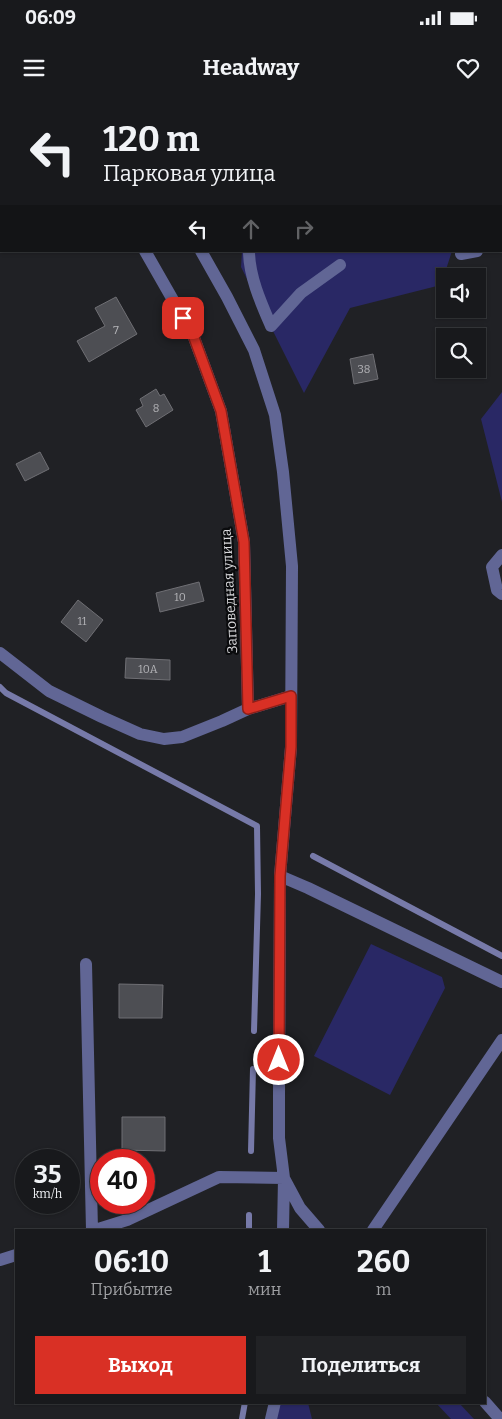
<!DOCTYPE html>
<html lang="ru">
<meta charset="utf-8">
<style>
body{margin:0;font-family:Bitter,serif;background:#212225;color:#f1f3f6;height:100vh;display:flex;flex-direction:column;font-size:19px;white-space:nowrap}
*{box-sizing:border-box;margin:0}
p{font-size:16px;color:#9fa0a3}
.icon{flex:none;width:28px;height:28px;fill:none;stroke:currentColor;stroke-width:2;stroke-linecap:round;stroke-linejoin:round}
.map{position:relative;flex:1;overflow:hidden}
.drawer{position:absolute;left:15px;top:1129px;width:471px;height:175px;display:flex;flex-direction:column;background:#18191c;border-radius:0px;box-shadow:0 1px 4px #0004,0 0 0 1px #36383b}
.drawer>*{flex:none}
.hud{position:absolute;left:0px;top:0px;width:502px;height:152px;box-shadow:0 1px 4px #0004,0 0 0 1px #36383b;background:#18191c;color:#f1f3f6;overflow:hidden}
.controls{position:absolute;left:436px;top:168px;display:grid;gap:10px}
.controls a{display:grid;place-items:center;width:50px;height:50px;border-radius:0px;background:#18191c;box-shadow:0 1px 4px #0004,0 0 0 1px #36383b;font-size:25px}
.speed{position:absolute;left:15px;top:1049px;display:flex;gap:10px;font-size:25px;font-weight:700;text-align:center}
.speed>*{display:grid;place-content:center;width:65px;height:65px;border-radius:50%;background:#18191c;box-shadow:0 1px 4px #0004,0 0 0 1px #36383b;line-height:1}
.speed small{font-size:12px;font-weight:400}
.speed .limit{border:8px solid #d22;background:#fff;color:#111}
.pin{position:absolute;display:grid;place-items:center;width:42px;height:42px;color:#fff;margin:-21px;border-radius:10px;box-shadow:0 2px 8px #0006}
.me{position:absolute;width:55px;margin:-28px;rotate:0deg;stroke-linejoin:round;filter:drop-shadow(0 0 4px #0008)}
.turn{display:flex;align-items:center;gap:18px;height:105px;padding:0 20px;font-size:22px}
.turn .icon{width:65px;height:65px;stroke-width:2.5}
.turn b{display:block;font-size:35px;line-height:42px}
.lanes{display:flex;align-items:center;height:48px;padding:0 20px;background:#0003;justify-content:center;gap:25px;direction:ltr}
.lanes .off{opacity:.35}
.eta{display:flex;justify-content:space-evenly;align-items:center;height:85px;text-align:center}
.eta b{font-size:30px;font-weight:700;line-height:35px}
.action{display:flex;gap:10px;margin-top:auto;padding:10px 20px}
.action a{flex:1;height:58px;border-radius:0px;background:#d93025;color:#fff;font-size:20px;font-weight:700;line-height:58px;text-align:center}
.action a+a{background:#212225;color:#f1f3f6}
.status{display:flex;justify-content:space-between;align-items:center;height:35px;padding:0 25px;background:#18191c;direction:ltr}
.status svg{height:14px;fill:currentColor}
header{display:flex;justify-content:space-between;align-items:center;height:65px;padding:0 20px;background:#18191c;font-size:22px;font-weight:700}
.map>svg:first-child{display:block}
.green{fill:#292865}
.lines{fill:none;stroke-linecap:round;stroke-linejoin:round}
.stream{stroke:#777aa9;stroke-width:6}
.building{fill:#4d4e53;stroke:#6f6f74}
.minor{stroke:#616695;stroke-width:12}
.route-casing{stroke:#8d1f18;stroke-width:12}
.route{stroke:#d93025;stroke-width:9}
.labels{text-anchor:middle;stroke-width:4.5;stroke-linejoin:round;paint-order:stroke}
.number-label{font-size:11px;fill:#b6b6ba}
.street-label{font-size:14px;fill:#d9d9dc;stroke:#0a0b0d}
</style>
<div class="status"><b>06:09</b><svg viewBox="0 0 49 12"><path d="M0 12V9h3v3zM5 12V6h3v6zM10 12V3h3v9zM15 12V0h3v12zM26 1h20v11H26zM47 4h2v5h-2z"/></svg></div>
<header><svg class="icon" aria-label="menu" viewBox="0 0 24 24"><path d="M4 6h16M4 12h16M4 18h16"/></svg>Headway<svg class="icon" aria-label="heart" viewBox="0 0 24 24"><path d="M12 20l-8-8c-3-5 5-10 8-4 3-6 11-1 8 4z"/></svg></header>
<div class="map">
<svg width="502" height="1319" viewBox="0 0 502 1319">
<rect width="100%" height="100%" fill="#202125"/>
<!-- green -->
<path class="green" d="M178 0H489V1H180Z
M242 151H452L441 185 350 208 304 293 241 167Z
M502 292V402L481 319Z
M371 844 442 877 445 888 390 995 314 956Z
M279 1303H308L312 1319H276Z
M436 1303H459L474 1319H451Z"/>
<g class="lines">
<!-- stream -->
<path class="stream" d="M0 587 6 593 257 726 258 794 254 931
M313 756 502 856
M251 1051 253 969
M249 1115V1130
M242 1319 245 1302"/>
</g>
<!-- building -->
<path class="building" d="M116 197 137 234 89 262 77 241 105 226 95 208Z
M373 254 378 279 354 284 350 259Z
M156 289 160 296 164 294 173 310 146 327 136 310 143 306 140 299Z
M40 352 49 369 25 381 16 364Z
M199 482 204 501 160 512 156 493Z
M78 500 103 520 86 542 61 522Z
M126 558 170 560V580L125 578Z
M119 884 163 885 162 918H119Z
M122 1017H165V1051L122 1050Z"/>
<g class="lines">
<!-- minor -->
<path class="minor" d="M58 0 59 1
M114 0 115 1
M272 1V0
M501 49 502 48
M501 147H502
M145 151 193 235 221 311 244 442 248 609
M201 151 227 197 254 250 275 315 283 372 292 466 291 647 280 776 279 997V1038L284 1078 283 1130
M249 151C249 176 261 203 271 226L301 193 340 165
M461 154 477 151
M502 455 492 467 497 490 502 494
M0 553 49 591 102 617 140 634 164 639 182 637 222 621 248 609 291 596
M280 776 308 788 502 882
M86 864 92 1130
M285 1080 300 1108 319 1130
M95 1130 127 1120 219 1077 284 1078
M373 1130 502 940
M0 1160 16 1155
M485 1302 500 1319
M271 1319 275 1302"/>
</g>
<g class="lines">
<!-- route casing -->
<g class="route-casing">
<path id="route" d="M183 218 193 235 221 311 244 442 248 609 291 596V647L280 776 279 960"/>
</g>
<!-- route -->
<use href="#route" class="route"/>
</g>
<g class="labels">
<!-- number labels -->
<g class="number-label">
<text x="116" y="234">7</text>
<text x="364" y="273">38</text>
<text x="156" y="312">8</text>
<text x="180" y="501">10</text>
<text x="82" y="525">11</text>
<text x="148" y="573">10А</text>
</g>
<!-- street labels -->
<g class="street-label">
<text transform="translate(229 491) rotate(-93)" y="5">Заповедная улица</text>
</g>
</g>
</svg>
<div class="controls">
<a><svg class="icon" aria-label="sound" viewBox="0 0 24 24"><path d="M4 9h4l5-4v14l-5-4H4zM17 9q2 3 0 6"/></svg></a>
<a><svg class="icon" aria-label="search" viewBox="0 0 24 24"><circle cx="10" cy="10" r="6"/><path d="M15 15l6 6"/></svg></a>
</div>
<div class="speed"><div>35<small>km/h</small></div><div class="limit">40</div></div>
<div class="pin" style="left:183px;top:218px;background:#d93025"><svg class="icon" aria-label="arrive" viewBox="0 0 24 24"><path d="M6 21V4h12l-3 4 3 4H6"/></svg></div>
<svg class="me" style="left:279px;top:960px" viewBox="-20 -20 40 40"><circle r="17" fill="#d93025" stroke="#fff" stroke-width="3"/><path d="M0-11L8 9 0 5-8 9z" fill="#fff"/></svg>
<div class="hud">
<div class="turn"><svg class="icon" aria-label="left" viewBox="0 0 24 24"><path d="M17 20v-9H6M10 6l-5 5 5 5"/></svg><div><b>120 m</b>Парковая улица</div></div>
<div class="lanes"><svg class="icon" aria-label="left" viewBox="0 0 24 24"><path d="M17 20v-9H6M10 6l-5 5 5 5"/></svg><svg class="icon off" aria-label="ahead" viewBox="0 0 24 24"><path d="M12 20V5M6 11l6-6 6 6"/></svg><svg class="icon off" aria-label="right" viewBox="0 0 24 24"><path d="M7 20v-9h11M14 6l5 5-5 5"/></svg></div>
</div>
<section class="drawer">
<div class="eta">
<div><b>06:10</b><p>Прибытие</p></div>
<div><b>1</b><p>мин</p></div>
<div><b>260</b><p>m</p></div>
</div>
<div class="action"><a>Выход</a><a>Поделиться</a></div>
</section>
</div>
